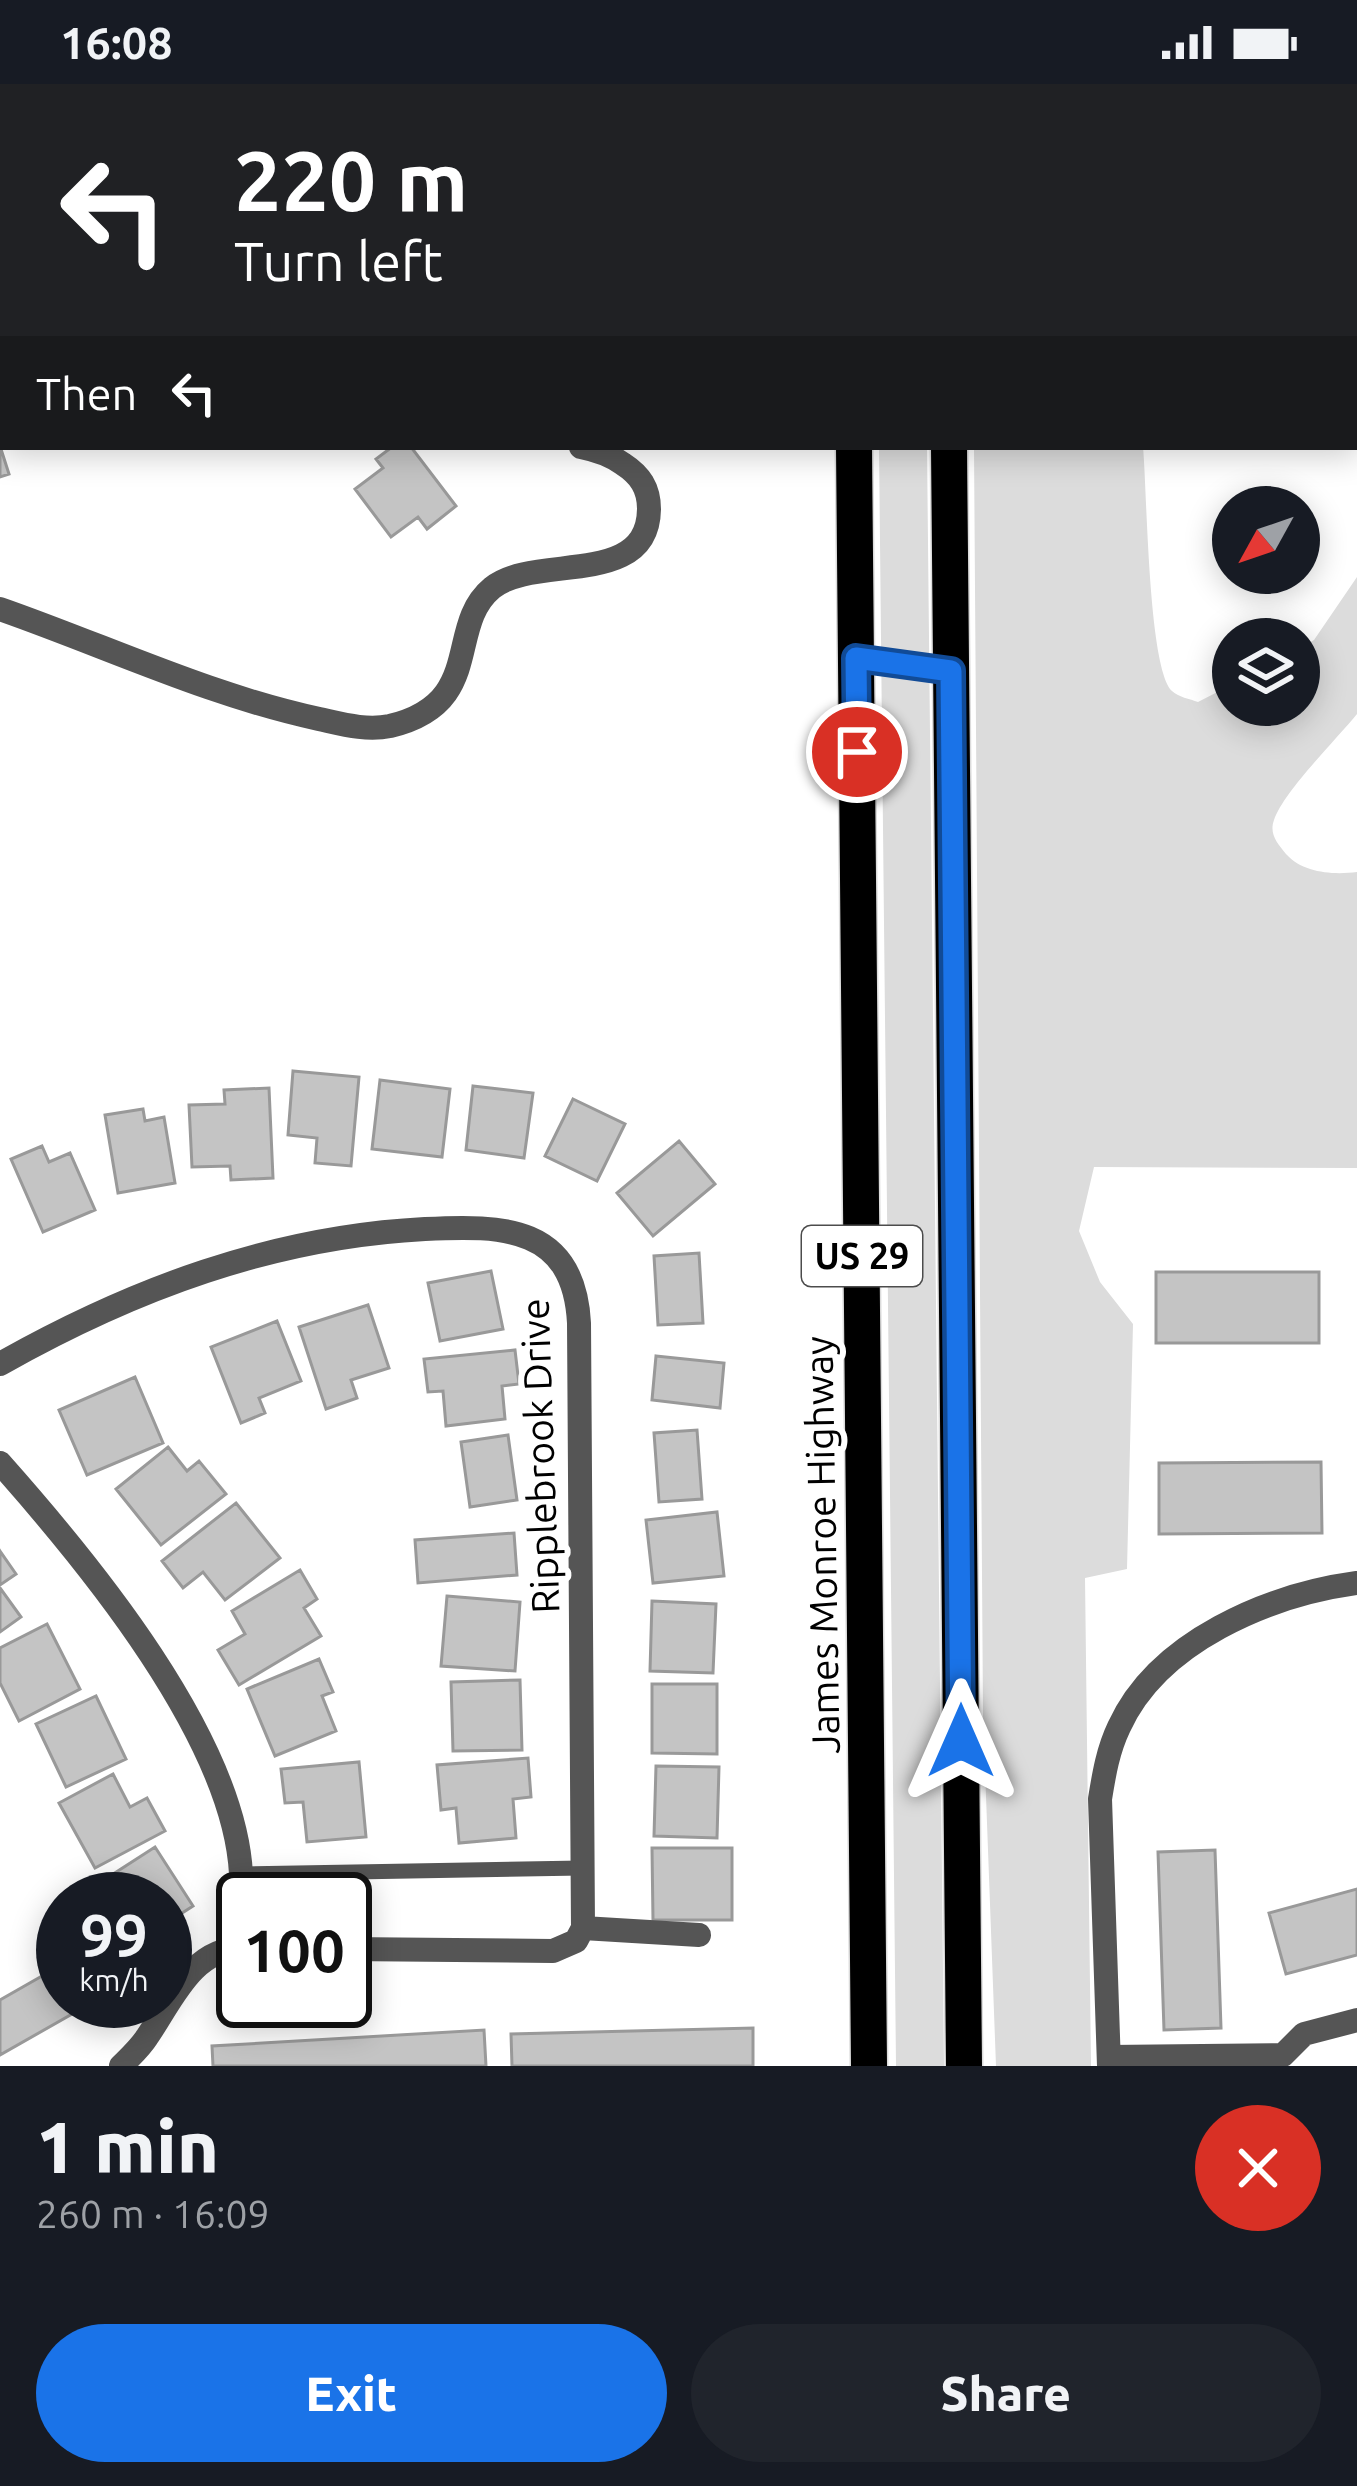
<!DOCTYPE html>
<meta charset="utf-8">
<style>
body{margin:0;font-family:Ubuntu,sans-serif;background:#20242c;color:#f1f3f6;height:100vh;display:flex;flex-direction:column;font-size:45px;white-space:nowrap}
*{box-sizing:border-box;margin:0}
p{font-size:39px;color:#9ea1a6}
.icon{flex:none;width:66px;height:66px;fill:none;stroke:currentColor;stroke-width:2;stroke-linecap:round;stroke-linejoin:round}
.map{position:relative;height:1982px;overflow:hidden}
.drawer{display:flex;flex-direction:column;background:#171b24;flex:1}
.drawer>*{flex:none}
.hud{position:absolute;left:0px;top:0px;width:1359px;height:366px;box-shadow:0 6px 30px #0003;background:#202124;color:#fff;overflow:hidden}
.needle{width:78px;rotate:230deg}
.controls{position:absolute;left:1212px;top:402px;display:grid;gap:24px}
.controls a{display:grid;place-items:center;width:108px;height:108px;border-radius:50%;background:#171b24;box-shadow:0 6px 30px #0003;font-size:60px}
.speed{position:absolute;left:36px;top:1788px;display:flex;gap:24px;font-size:60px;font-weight:700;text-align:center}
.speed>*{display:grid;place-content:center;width:156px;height:156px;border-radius:50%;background:#171b24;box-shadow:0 6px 30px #0003;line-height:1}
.speed small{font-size:30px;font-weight:400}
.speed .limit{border:6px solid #111;border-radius:18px;background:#fff;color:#111}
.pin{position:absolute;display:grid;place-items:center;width:102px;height:102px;color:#fff;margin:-51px;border:6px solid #fff;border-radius:50%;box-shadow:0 3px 12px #0007}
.me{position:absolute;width:132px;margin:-66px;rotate:0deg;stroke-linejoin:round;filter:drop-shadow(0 0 9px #0008)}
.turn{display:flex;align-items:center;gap:42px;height:252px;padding:0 36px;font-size:54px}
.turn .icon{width:156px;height:156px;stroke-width:2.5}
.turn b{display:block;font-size:84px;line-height:102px}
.then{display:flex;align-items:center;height:114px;padding:0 36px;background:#0003;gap:24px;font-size:45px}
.round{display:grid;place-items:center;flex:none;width:126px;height:126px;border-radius:63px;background:#20242c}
.overview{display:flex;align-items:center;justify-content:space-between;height:204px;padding:0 36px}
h1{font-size:72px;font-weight:800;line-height:90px}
.button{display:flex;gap:24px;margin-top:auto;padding:24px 36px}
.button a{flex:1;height:138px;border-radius:72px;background:#1a73e8;color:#fff;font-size:48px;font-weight:800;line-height:138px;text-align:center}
.button a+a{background:#20242c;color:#f1f3f6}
.status{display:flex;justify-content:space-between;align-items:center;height:84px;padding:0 60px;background:#171b24;direction:ltr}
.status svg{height:33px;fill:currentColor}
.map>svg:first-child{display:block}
.green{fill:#dcdcdc}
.building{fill:#c4c4c4;stroke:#999;stroke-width:3}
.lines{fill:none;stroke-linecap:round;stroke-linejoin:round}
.motorway-casing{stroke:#dbdbdb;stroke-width:39}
.service{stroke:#555;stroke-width:15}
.minor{stroke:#555;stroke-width:24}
.motorway{stroke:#000;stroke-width:36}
.route-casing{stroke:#114b97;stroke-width:30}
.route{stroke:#1a73e8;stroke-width:21}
.labels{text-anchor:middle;stroke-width:12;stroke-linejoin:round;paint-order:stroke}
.shield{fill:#fff;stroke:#4c4c4c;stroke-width:3}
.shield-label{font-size:36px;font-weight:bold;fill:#000}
.street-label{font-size:39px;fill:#000;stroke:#fff}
</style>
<div class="status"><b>16:08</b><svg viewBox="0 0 49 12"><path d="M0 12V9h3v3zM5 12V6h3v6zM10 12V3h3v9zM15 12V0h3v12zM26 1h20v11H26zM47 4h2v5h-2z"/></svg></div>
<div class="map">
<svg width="1357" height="1982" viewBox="0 0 1357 1982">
<rect width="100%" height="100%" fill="#fff"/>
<!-- green -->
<path class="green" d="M879 363H927L944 1982H896Z
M974 363H1143C1147 406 1148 584 1172 607 1178 613 1190 615 1198 618L1233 600V621H1299V565L1314 556 1357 493V630C1336 656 1284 707 1274 736 1269 750 1277 759 1286 770 1303 789 1333 791 1357 788V1084L1094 1083 1079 1147 1100 1198 1133 1240 1127 1485 1085 1494 1091 1982H996L983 1631Z"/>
<!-- building -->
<path class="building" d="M0 362 9 390 0 393Z
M392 363H411L456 422 427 445 418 433 391 453 355 405 383 384 376 375Z
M293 987 359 993 351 1082 315 1079 317 1054 288 1051Z
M380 996 450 1005 442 1073 372 1065Z
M473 1002 533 1009 524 1074 466 1066Z
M269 1004 273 1094 231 1096 230 1082 192 1083 189 1021 225 1020 224 1006Z
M573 1015 625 1040 597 1097 545 1072Z
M143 1025 145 1037 164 1033 175 1099 118 1109 105 1031Z
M679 1057 715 1100 653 1152 617 1109Z
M42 1062 49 1078 70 1069 95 1126 43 1148 11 1075Z
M699 1169 703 1239 658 1241 654 1172Z
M491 1187 503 1245 440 1257 428 1199Z
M1156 1188H1319V1259H1156Z
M368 1221 389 1284 351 1296 357 1314 326 1325 299 1243Z
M277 1237 301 1297 259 1314 265 1329 241 1339 211 1263Z
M515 1266 519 1300 502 1302 505 1335 446 1342 443 1307 428 1308 424 1275Z
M656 1272 724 1279 720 1324 652 1316Z
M135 1293 163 1359 87 1391 59 1326Z
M697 1346 702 1415 659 1418 654 1349Z
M508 1351 517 1416 470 1423 461 1358Z
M168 1363 187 1387 199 1377 226 1410 161 1461 116 1405Z
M1321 1378 1322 1449 1159 1450V1379Z
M236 1419 280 1474 225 1516 203 1488 183 1504 162 1477Z
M717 1428 724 1492 653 1499 646 1436Z
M514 1449 517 1491 418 1499 415 1456Z
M0 1467 16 1490 0 1501Z
M300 1486 317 1515 304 1524 321 1552 239 1601 218 1566 245 1550 232 1527Z
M0 1504 21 1533 0 1548Z
M447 1512 520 1518 515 1587 441 1582Z
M652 1517 716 1520 713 1589 650 1587Z
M47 1540 80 1605 19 1637 0 1599V1564Z
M319 1575 333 1608 322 1612 336 1647 275 1672 247 1605Z
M520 1596 522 1666 453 1667 451 1598Z
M652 1600H717V1670L652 1669Z
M96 1612 126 1675 66 1703 36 1640Z
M528 1674 531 1713 513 1715 516 1754 459 1759 456 1724 441 1726 437 1681Z
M359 1678 366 1753 307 1758 303 1718 285 1719 281 1685Z
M656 1682 719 1683 717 1754 654 1752Z
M113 1690 130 1723 147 1714 165 1747 95 1784 59 1719Z
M155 1763 193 1822 165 1840V1815H97L90 1805Z
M652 1764H732V1836H653Z
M1215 1766 1221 1944 1164 1946 1158 1768Z
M1357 1805V1871L1286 1890 1269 1829Z
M63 1880V1917H95L0 1971V1916Z
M753 1944V1982H512L511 1950Z
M484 1946 486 1982H213L212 1962Z"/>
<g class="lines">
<!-- motorway casing -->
<g class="motorway-casing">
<path id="motorway" d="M853 0V3
M945 0V3
M854 363 869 1982
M949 363 964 1982"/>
</g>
<!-- service -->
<path class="service" d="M856 574 948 587
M241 1790 582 1784"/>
<!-- minor -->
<path class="minor" d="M0 525C106 562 208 611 319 635 342 640 366 647 390 642 486 619 445 543 492 504 535 469 648 505 649 425 649 404 640 391 623 380 611 371 596 366 581 363
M0 1280C133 1205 272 1153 425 1145 503 1141 574 1142 579 1239L583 1844 576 1857 553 1867 345 1865
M0 1379C88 1478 234 1654 241 1790 242 1815 237 1840 233 1864
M583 1844 699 1851
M1109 1973 1283 1971 1304 1950 1357 1936
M121 1982C130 1973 140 1964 147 1953 172 1917 192 1864 243 1864
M1109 1982 1100 1715C1104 1690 1108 1666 1119 1643 1158 1557 1269 1511 1357 1499"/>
<!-- motorway -->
<use href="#motorway" class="motorway"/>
</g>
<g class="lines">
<!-- route casing -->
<g class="route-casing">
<path id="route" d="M857 668 856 574 951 587 961 1657"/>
</g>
<!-- route -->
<use href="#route" class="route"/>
</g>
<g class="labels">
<!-- shield labels -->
<rect class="shield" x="802" y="1142" width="120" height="60" rx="9"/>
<g class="shield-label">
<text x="862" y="1185">US 29</text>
</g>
<!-- street labels -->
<g class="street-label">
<text transform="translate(540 1372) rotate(-92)" y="14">Ripplebrook Drive</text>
<text transform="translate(822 1461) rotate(-91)" y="14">James Monroe Highway</text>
</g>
</g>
</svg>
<div class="controls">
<a><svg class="needle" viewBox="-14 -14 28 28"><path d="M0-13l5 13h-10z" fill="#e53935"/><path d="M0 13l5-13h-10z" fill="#9ea1a6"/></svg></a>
<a><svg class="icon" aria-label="layers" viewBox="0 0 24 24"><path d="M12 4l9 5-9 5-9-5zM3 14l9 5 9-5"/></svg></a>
</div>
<div class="speed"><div>99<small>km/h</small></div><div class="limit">100</div></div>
<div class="pin" style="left:857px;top:668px;background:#d93025"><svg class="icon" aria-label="arrive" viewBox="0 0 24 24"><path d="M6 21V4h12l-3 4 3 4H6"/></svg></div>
<svg class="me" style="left:961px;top:1657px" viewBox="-20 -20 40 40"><path d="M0-17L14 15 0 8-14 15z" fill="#1a73e8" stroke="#fff" stroke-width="4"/></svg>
<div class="hud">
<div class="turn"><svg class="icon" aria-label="left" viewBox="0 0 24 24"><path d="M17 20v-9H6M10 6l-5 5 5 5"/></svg><div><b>220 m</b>Turn left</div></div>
<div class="then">Then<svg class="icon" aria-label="left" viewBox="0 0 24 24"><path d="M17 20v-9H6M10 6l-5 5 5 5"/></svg></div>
</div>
</div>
<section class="drawer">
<div class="overview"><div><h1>1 min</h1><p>260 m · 16:09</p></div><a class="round" style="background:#d93025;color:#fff"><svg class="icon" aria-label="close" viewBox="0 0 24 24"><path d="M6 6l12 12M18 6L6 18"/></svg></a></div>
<div class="button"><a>Exit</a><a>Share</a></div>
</section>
